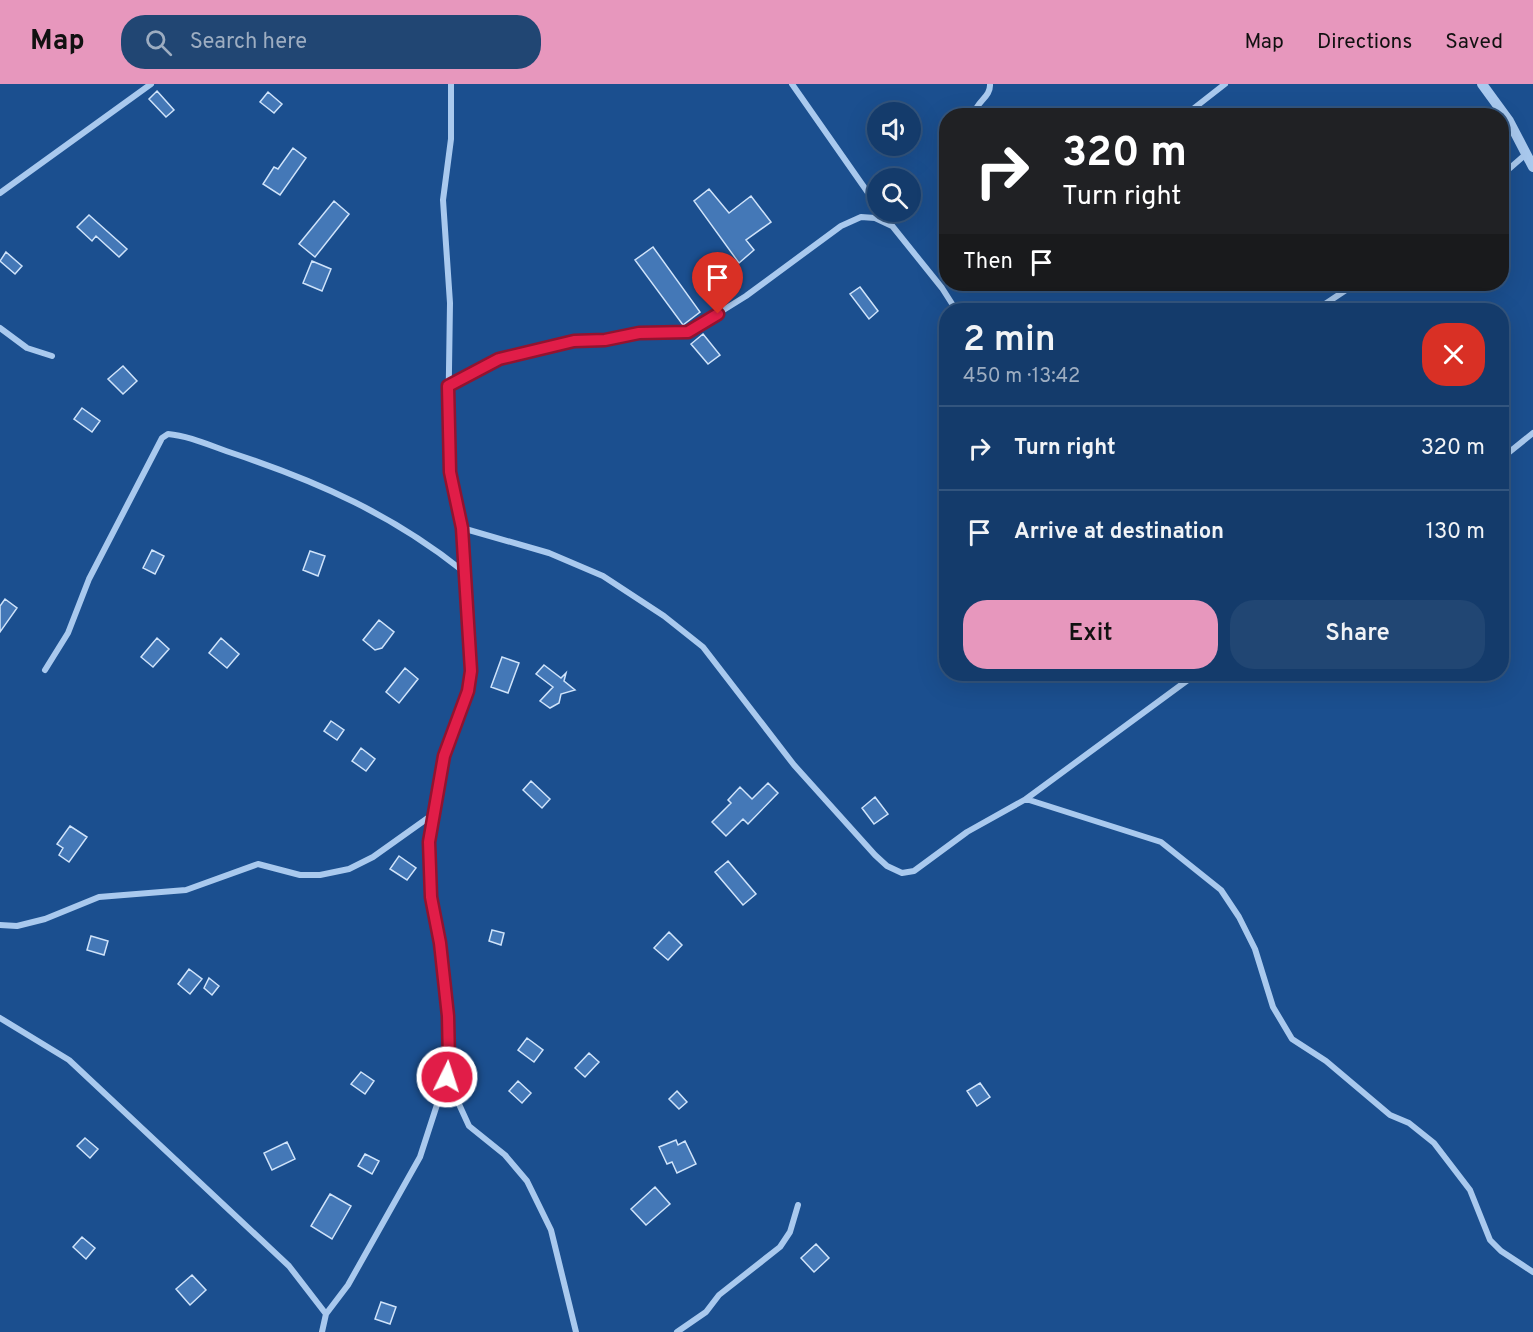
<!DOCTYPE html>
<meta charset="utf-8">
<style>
body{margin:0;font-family:Overpass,sans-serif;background:#214673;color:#f1f3f6;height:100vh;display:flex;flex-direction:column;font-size:22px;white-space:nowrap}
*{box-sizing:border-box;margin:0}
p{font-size:20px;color:#9dadc1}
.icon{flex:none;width:33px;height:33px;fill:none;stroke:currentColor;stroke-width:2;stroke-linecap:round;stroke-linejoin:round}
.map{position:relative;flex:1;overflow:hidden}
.drawer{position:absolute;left:939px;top:219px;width:570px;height:378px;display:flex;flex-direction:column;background:#143b6b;border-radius:24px;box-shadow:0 6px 24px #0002,0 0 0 2px #33557e}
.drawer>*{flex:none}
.hud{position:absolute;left:939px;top:24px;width:570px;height:183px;border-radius:24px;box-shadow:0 6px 24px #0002,0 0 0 2px #33557e;background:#202124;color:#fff;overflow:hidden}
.fabs{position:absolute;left:867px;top:18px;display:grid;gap:12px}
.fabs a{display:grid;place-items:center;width:54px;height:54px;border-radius:50%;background:#143b6b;box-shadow:0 6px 24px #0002,0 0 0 2px #33557e;font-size:30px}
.pin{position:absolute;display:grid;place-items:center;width:51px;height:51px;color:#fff;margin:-62px -26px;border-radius:50% 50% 50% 0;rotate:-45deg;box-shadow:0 0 6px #0007}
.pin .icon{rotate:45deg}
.me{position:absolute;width:66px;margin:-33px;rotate:4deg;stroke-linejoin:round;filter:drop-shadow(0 0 4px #0008)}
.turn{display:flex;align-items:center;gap:21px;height:126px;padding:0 24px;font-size:27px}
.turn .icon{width:78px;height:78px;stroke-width:2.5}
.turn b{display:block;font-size:42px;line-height:51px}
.then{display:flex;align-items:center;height:57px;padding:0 24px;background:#0003;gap:12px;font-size:22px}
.round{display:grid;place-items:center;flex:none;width:63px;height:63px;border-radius:24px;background:#214673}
.summary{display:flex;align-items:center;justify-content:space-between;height:102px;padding:0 24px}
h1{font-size:36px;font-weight:600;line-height:45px}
.action{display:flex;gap:12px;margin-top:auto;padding:12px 24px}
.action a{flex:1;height:69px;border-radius:24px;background:#e797bd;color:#111;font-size:24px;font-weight:600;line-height:69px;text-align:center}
.action a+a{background:#214673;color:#f1f3f6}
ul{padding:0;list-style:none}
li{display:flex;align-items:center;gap:18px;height:84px;padding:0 24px;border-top:2px solid #33557e}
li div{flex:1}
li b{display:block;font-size:22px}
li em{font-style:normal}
header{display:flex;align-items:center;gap:36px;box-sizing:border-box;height:84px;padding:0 30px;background:#e797bd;color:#111}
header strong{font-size:28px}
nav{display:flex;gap:33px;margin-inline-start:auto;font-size:21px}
.search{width:420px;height:54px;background:#214673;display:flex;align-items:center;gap:15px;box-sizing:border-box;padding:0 21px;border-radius:24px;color:#9dadc1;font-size:22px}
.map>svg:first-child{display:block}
.building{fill:#4478b7;stroke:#cfe3fa;stroke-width:1.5}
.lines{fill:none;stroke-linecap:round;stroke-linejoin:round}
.minor{stroke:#a9c9ee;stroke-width:6}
.tertiary{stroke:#a9c9ee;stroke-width:10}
.route-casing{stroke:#92132f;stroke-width:15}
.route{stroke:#e11d48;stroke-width:10}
</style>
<header>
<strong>Map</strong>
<div class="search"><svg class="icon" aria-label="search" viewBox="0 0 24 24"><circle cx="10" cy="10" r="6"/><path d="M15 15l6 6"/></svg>Search here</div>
<nav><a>Map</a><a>Directions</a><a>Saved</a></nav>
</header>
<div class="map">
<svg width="1533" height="1248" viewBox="0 0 1533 1248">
<rect width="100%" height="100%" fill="#1b4f8f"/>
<!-- building -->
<path class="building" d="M157 7 174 26 166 33 149 15Z
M268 8 282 20 274 29 260 18Z
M293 64 306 74 280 111 263 100 274 83 278 85Z
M709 105 729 129 751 112 771 138 746 156 754 166 739 179 694 117Z
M334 117 349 130 315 173 299 160Z
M89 131 127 165 119 173 96 152 92 157 77 143Z
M653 163 700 228 683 241 635 176Z
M6 168 22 182 15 190 0 177Z
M312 177 331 185 322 207 303 199Z
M860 203 878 227 869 235 850 210Z
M703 250 720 271 708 280 691 260Z
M123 282 137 297 123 310 108 295Z
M82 324 100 337 92 348 74 335Z
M152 466 164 472 155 490 143 484Z
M310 467 325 472 318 492 303 486Z
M5 515 17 524 0 548V522Z
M379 536 394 548 382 564 375 566 363 556Z
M157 554 169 565 153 583 141 573Z
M221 554 239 570 227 584 209 569Z
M502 573 519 579 508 609 491 603Z
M544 581 561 594 566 589 564 597 575 606 561 610 559 619 550 624 540 617 553 603 536 590Z
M405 584 418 595 399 619 386 608Z
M331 637 344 646 337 656 324 647Z
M361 664 375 675 366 687 352 677Z
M531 697 550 715 542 724 523 706Z
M768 699 778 709 748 740 743 735 726 752 712 738 731 719 728 716 740 703 752 715Z
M875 713 888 730 874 740 862 724Z
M70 742 87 753 69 778 59 771 63 764 57 760Z
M399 772 416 784 407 796 390 785Z
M728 777 756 810 743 821 715 788Z
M492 846 504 849 501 861 489 857Z
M669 848 682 861 668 876 654 864Z
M91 852 108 857 104 871 87 866Z
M189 885 202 895 190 910 178 900Z
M209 894 219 902 212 911 204 904Z
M527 954 543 966 534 978 518 966Z
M589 969 599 978 585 993 575 984Z
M361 988 374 997 365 1010 351 1000Z
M518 997 531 1009 522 1019 509 1007Z
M980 999 990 1013 977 1022 967 1007Z
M677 1007 687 1018 679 1025 669 1015Z
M85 1054 98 1065 90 1074 77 1062Z
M676 1056 678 1061 685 1057 696 1080 677 1089 672 1078 667 1080 659 1063Z
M287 1058 295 1075 272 1086 264 1069Z
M365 1070 379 1077 372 1090 358 1082Z
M655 1103 670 1120 646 1141 631 1125Z
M330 1110 351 1122 332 1155 311 1142Z
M82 1153 95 1164 86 1175 73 1163Z
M816 1160 829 1174 814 1188 801 1174Z
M192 1191 206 1206 190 1221 176 1205Z
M381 1218 396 1223 390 1240 375 1235Z"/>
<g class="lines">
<!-- minor -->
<path class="minor" d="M792 0 878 123
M975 32C974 18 991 14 990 0
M1184 32 1225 0
M1502 91 1526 70
M0 109 151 0
M881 128 942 204 956 226
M1316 226 1355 200
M0 244 27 264 52 272
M448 302 499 275 574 257 605 256 639 249 688 248 746 212 841 142 861 133 875 134 892 142
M1502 374 1533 349
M462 444 549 469 603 492 664 532 703 563 794 681 875 771 887 782 902 789 914 787 967 748 1026 715 1196 590
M45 586 68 549 89 495 162 354 168 350C191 352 213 363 235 370 319 398 393 431 463 487
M1026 715 1161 758 1221 806 1239 833 1255 865 1273 923 1292 955 1326 977 1390 1031 1409 1039 1434 1059 1470 1106 1490 1156 1501 1167 1533 1188
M0 841 17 842 45 835 99 813 186 806 258 780 300 791H320L349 785 373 773 432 731
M0 934 69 976 289 1182 326 1230
M447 994 469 1042 505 1071 527 1097 551 1146 576 1248
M322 1248 326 1230 348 1201 420 1073 446 993 449 977 448 932 440 859 431 813 429 758 444 672 468 607 471 587 462 444 450 388 448 351 450 219 443 116 451 55V0
M677 1248 706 1228 719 1211 780 1163 790 1148 798 1121"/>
<!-- tertiary -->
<path class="tertiary" d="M1482 0 1509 37 1533 83"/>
</g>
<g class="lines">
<!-- route casing -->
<g class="route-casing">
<path id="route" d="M447 993 449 977 448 932 440 859 431 813 429 758 444 672 468 607 471 587 462 444 450 388 448 302 499 275 574 257 605 256 639 249 688 248 718 230"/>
</g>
<!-- route -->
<use href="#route" class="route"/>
</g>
</svg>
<div class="fabs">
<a><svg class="icon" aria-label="sound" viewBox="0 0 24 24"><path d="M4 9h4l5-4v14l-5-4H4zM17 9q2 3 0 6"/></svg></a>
<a><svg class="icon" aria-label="search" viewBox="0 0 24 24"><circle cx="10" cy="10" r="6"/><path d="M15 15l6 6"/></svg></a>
</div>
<div class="pin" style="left:718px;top:230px;background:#d93025"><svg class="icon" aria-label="arrive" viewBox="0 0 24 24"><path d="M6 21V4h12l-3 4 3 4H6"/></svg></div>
<svg class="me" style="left:447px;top:993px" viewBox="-20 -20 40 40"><circle r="17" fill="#e11d48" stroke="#fff" stroke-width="3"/><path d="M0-11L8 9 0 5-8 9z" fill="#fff"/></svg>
<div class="hud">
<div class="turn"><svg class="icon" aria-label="right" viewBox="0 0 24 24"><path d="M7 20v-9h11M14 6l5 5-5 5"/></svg><div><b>320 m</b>Turn right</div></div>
<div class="then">Then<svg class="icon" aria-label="arrive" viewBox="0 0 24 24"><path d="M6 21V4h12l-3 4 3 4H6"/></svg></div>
</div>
<section class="drawer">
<div class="summary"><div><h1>2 min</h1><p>450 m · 13:42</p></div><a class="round" style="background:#d93025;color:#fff"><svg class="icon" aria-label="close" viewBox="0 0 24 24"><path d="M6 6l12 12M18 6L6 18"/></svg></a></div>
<ul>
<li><svg class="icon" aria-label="right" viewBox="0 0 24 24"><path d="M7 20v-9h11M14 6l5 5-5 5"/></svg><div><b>Turn right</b></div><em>320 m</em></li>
<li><svg class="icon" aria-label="arrive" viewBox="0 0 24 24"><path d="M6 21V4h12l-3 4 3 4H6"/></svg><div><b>Arrive at destination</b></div><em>130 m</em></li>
</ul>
<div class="action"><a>Exit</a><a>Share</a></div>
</section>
</div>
